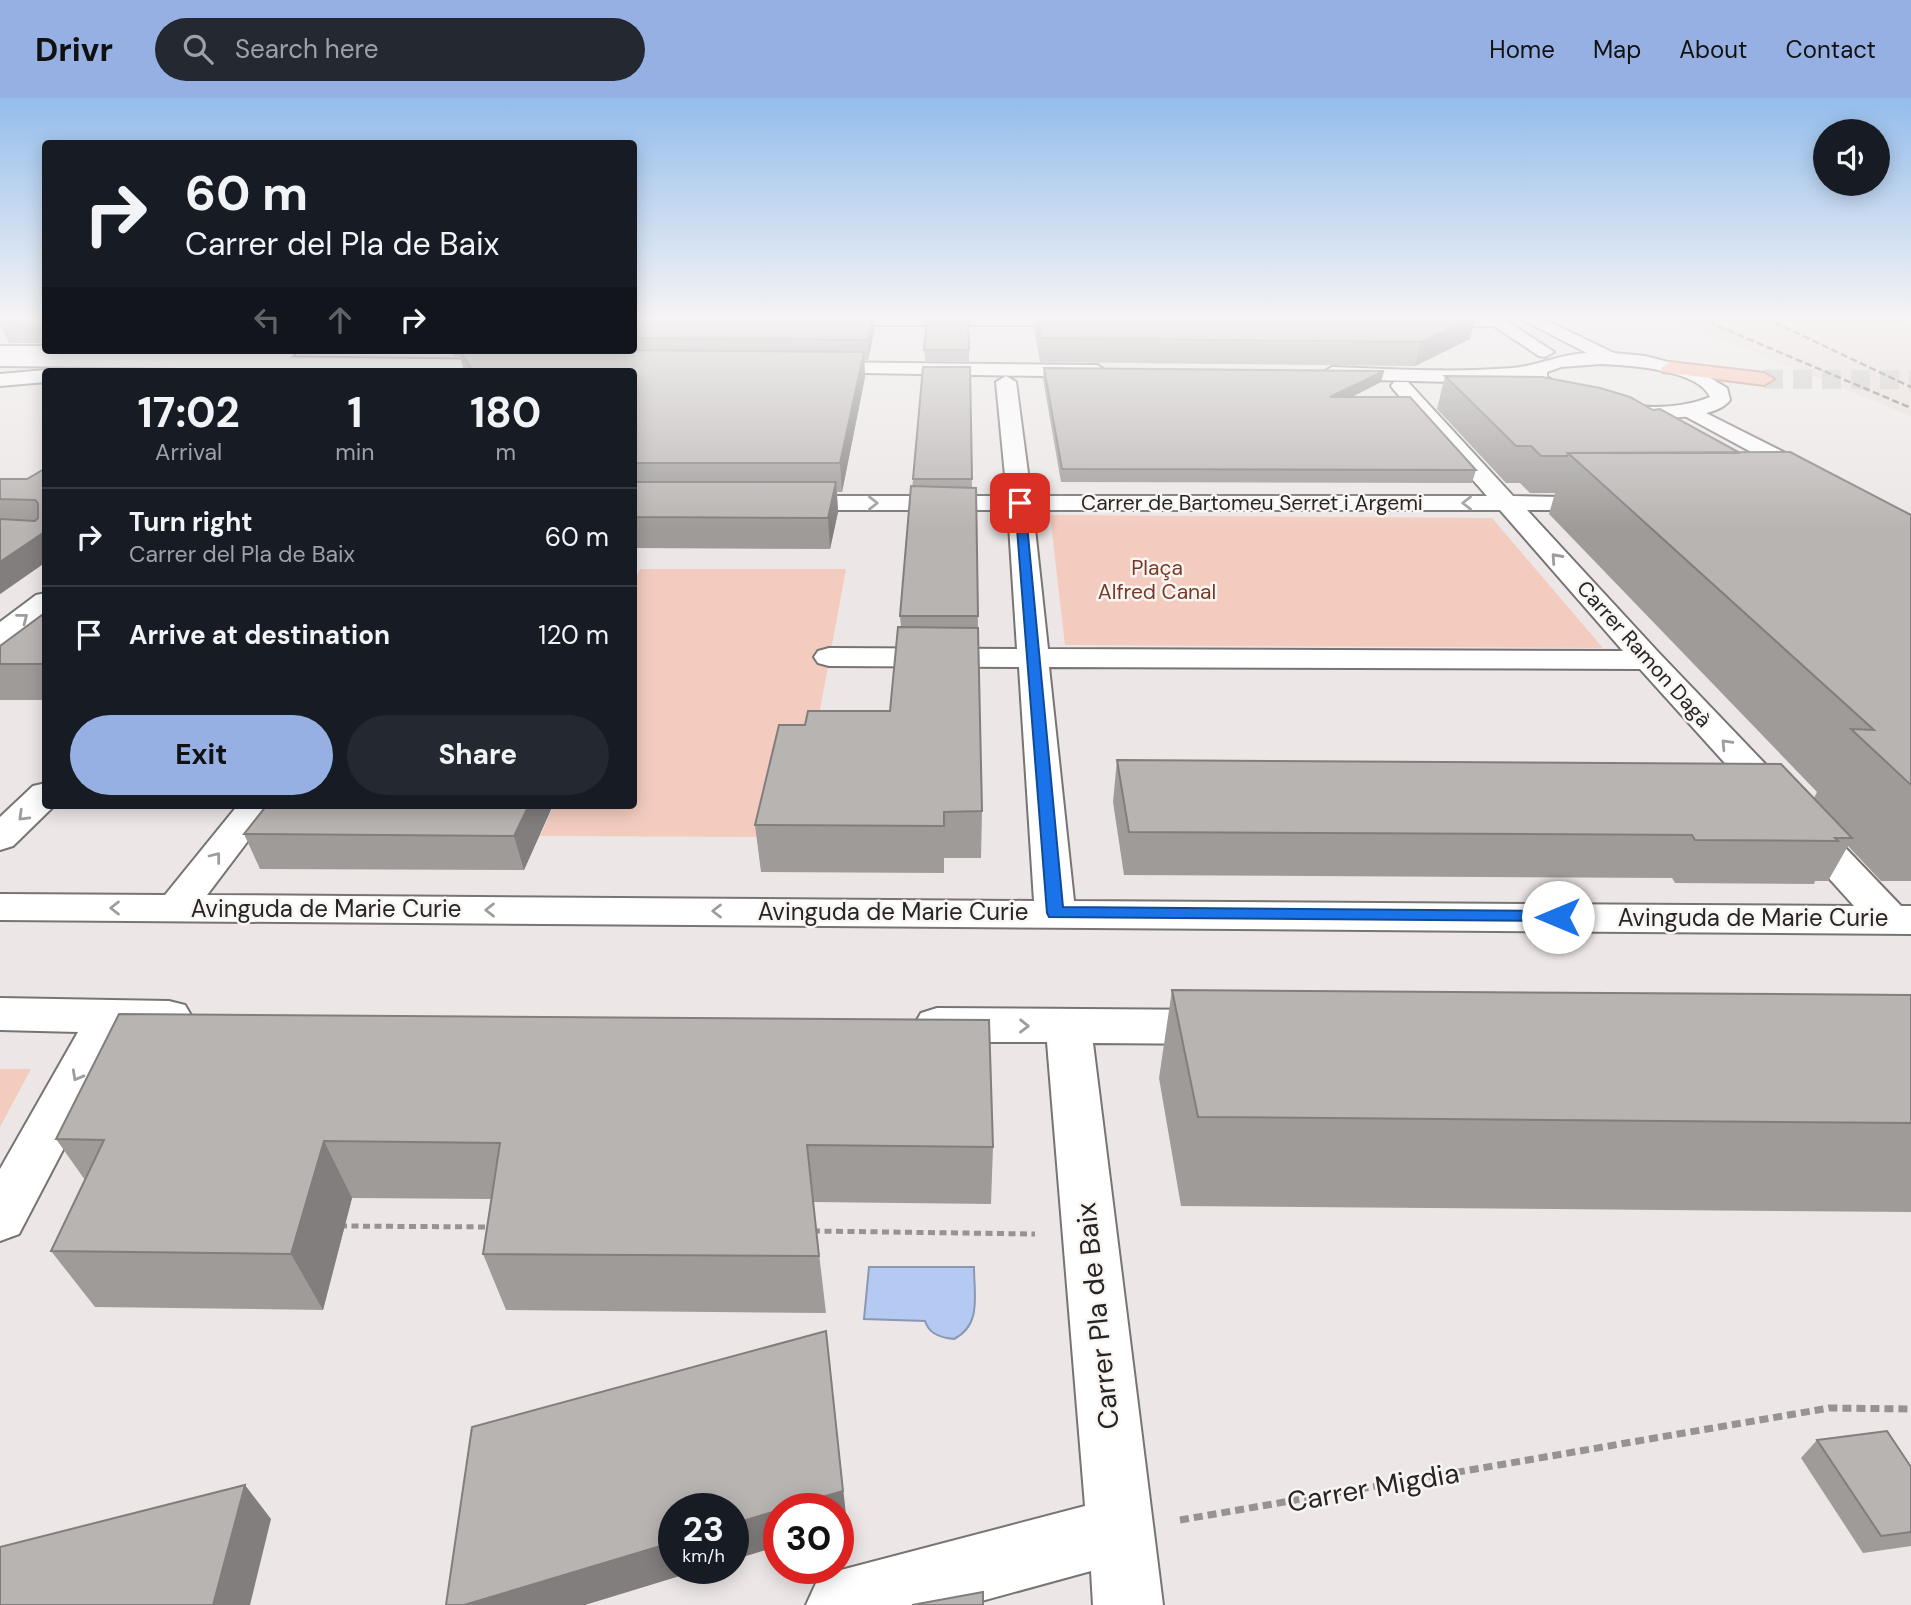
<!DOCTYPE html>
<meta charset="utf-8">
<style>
body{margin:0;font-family:"DM Sans",sans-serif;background:#242831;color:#f1f3f6;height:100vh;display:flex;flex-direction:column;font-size:26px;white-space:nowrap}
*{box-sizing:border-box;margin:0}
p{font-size:23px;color:#9ea1a6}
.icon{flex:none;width:38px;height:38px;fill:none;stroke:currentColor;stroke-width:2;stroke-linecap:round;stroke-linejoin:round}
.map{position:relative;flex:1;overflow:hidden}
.drawer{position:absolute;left:42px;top:270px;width:595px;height:441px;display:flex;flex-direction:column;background:#171b24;border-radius:7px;box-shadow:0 4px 18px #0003}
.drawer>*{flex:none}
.hud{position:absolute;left:42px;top:42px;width:595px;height:214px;border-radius:7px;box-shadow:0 4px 18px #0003;background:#171b24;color:#f1f3f6;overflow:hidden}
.fabs{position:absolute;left:1813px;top:21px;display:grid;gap:14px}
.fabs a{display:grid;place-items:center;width:77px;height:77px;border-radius:50%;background:#171b24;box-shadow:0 4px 18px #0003;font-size:35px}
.speed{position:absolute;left:658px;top:1395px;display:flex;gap:14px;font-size:35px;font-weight:700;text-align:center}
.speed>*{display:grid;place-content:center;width:91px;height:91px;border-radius:50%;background:#171b24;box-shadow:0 4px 18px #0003;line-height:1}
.speed small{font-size:18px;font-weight:400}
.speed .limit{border:10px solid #d22;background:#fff;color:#111}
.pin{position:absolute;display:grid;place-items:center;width:60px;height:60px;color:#fff;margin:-30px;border-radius:14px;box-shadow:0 4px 10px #0006}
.me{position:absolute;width:77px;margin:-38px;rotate:270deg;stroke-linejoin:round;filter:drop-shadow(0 0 5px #0008)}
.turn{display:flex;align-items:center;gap:24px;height:147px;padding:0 28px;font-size:32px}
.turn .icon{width:91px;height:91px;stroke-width:2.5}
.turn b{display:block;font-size:49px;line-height:60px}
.lanes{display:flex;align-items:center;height:66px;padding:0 28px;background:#0003;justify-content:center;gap:35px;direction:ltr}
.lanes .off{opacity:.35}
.eta{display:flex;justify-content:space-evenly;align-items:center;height:119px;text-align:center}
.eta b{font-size:42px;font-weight:700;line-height:49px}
.cta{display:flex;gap:14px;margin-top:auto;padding:14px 28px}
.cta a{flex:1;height:80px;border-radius:42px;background:#97b0e3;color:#111;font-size:28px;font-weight:700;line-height:80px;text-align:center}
.cta a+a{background:#242831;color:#f1f3f6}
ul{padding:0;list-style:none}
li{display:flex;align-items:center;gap:21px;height:98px;padding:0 28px;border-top:2px solid #363941}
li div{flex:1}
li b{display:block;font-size:26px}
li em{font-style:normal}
header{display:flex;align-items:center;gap:42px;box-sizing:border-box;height:98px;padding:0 35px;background:#97b0e3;color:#111}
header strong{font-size:33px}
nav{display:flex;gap:38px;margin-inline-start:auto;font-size:24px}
.search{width:490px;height:63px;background:#242831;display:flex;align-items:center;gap:18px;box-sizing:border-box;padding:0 24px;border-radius:38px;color:#9ea1a6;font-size:26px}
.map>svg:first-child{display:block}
.built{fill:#e5d9d4}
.green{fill:#f3ccbf}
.water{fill:#b4caf2;stroke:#8a98b4;stroke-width:2}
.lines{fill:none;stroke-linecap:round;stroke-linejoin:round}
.highway-tunnel{stroke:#c5c0bf;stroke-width:19;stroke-dasharray:19 10;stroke-linecap:butt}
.street-casing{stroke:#787473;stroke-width:4}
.secondary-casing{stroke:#787473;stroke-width:4}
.highway-casing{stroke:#b38576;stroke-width:4}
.path-far1{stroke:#969392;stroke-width:5;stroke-dasharray:7 4.5;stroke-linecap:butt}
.path{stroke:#969392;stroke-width:7;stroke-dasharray:9 5;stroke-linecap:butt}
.street{fill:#fff;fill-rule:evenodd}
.secondary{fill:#fff;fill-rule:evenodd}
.highway{fill:#ffb9a2;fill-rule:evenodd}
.rail{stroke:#6d6a69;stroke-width:2.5;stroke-dasharray:7 3.5;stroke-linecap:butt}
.wall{fill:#9e9b99}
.shaded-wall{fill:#817e7d}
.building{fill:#b8b4b2;stroke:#817e7d;stroke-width:2}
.oneway{stroke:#9e9d9c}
.route{fill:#1a73e8;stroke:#114b97;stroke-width:2}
.labels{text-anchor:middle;stroke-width:5;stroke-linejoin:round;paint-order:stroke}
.far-street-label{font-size:21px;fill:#272524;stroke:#f9f5f3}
.far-park-label{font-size:21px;fill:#763925;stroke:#f9f5f3}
.street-label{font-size:24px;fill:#272524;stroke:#f9f5f3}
.near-street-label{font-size:28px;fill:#272524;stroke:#f9f5f3}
</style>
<header>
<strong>Drivr</strong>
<div class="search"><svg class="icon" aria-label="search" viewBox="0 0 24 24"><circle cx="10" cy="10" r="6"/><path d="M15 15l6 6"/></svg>Search here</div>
<nav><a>Home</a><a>Map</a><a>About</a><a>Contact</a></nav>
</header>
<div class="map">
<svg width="1911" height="1507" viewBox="0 0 1911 1507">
<rect width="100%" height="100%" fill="#ece7e6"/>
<!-- built -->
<path class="built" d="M1671 220H1901L1911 225V318Z"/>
<!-- green -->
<path class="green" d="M1050 417 1492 420 1603 550 1065 547Z
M640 471H846L809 671 784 672 768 739 540 738 554 707H634V484Z
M0 971H31L0 1029Z"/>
<!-- water -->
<path class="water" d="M869 1169H974C974 1197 982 1227 954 1241 940 1240 929 1236 925 1223L864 1221Z"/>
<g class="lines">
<!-- highway-tunnel -->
<path class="highway-tunnel" d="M1764 281 1911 282"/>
<!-- street casing -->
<g class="street-casing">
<path id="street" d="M815 220H1095L1096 222 1088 227H822L816 226Z
M1415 220H1502L1504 223 1496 228H1421L1415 227 1413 223Z
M0 248H46V252H287L294 257 285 262 0 258Z
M46 272 49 273H46V284L0 288V276Z
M1006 278 1016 284 1031 398H1487L1394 292 1391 288 1394 284H1408L1513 398 1612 400 1615 405 1612 410 1603 412H1527L1659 555 1901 808H1911V836L0 822V796L165 797 238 707H275L207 797 1034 803 1019 569 829 568 818 565 814 559 818 553 829 550 1017 551 1008 412H785L776 410 773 405 776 400 785 398H1007L996 284ZM1033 412H1500L1623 553 1048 551ZM1049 569 1640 571 1854 808 1074 803Z
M1688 306 1821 373 1825 378 1821 383H1805L1681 316 1678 312 1681 308Z
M46 685V707H55L13 748 0 752V719L33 688Z
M0 900 169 903 185 907 192 919 185 931 169 935H124L19 1136 0 1143V1071L78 934 0 932Z
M937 910 1219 912 1235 917 1242 929 1235 941 1219 946 1093 945 1163 1507H1093L1091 1473 967 1507H806L817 1483 841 1472 1085 1408 1047 944H937L921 939 914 927 921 915Z"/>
</g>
<!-- secondary casing -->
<g class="secondary-casing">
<path id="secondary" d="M1482 220H1502L1554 254 1545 259 1539 258Z
M1519 220H1541L1614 255 1645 258 1695 271 1727 290 1730 302C1706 336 1543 317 1528 280L1453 284 1332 281 1322 275 1332 269C1392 271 1452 275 1512 270 1538 268 1560 256 1587 255ZM1600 266C1627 267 1698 271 1710 299 1660 319 1592 307 1547 279V274L1561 269Z
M0 256 516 262 525 268 518 273H464L0 268Z
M814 264 1097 267 1106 273 1097 279 807 274 805 270 807 266Z
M46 495V517L11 544 0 547V524L36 497Z"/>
</g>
<!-- highway casing -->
<g class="highway-casing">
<path id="highway" d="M1670 264 1764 275 1774 281 1764 287 1663 274 1661 270Z"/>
</g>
<!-- path-far1 -->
<path class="path-far1" d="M340 1128 493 1129
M813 1133 1035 1136"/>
<!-- path -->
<path class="path" d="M1180 1422 1829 1310 1911 1311"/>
<!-- street -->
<use href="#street" class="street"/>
<!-- secondary -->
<use href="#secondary" class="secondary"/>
<!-- highway -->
<use href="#highway" class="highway"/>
<!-- rail -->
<path class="rail" d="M1699 220 1911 310
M1765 220 1911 289"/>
</g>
<!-- wall -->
<path class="wall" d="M0 220H46V245H9L0 226 11 221H0Z
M634 220 875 230 868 262H864L865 279 842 394H837L838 414 830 451 634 450V273H464L460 258H454L450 252H634Z
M1035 220H1475L1470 241 1415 268 1040 264 1034 230Z
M924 252H969V263H925Z
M970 269 972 390H976L978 530 982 713 981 760H944V775L761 774 755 727 805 627 890 613 901 529 900 518 913 381Z
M1044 270 1384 273 1381 284 1352 299 1476 372 1472 385 1061 384 1043 281Z
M1445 278 1653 312 1740 355 1911 417V783H1881L1848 748 1828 783H1815L1814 786 1675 785 1672 780 1124 777 1113 704 1117 662 1814 700 1817 694 1549 416 1555 395H1530L1520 385H1506L1437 311Z
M46 370V464L0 496V381H27Z
M46 514V602H0V548Z
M553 707 524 772 260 771 244 736Z
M1172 892 1911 897V1114L1181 1108 1159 980Z
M56 1041 993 1049 991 1106 813 1104 826 1215 506 1212 483 1156 492 1101 352 1100 323 1212 95 1209 51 1153 85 1082Z
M1817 1342 1911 1369V1448L1863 1455 1801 1360Z"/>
<!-- shaded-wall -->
<path class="shaded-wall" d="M872 220H875V230L868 262V242Z
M1472 220H1475L1470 241 1415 268 1421 244Z
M864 254 865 279 842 394 840 365Z
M1384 273 1381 284 1328 311 1330 299Z
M836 384 838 414 830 451 828 420Z
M46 433V464L0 496V464Z
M529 707H553L524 772 514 738Z
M324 1043 352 1100 323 1212 291 1156Z
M830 1269 847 1426 838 1429V1410H785Z
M245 1387 271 1421 250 1507H213Z
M779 1412V1448L733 1462V1426Z
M674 1444V1470H706L585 1507H464Z"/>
<!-- building -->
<path class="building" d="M14 220H46V229H40L37 226H0Z
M634 220H872L868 242 634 240Z
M927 220H968L969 252H924Z
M1037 220H1472L1421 244 1041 240Z
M459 252H621L864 254 840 365H634V273H473Z
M923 269H970L972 381H913Z
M1044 270 1384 273 1330 299H1410L1476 372 1062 371Z
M1445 278 1542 279 1600 290 1630 299 1653 312 1660 311 1740 355H1568L1567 358H1541L1531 348H1516Z
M1790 354 1911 417V687L1851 631 1874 632 1568 355Z
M46 370V433L0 464V421L35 423 38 420V405L35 402 0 401V381H27Z
M634 384H836L828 420 634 419Z
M911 388 976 390 978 518H900Z
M46 514V566H0V548Z
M898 529 978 530 982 713 944 714V728L755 727 779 627H805L808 613H890Z
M1117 662 1781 666 1852 740H1835L1838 743 1695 742 1692 737 1129 734Z
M267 707H529L514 738 244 736Z
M1172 892 1911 897V1025L1198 1019Z
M119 916 989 922 993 1049 807 1047 819 1158 483 1156 500 1045 324 1043 291 1156 51 1153 104 1042 56 1041Z
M826 1233 843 1393 785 1410H779V1412L733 1426V1410H674V1444L464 1507H446L472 1329Z
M1887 1333 1911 1369V1434L1881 1438 1817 1342Z
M245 1387 213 1507H0V1449Z
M983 1494V1507H912Z"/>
<!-- one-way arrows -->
<defs><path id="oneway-chevron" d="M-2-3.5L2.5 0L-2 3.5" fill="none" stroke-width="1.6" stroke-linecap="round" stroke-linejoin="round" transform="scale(1.75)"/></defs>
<g class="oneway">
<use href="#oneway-chevron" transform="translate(873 405)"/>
<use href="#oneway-chevron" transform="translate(1467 405) rotate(180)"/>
<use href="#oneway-chevron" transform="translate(1556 460) rotate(-132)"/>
<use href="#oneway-chevron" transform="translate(23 520) rotate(-38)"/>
<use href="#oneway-chevron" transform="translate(1726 646) rotate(-133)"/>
<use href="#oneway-chevron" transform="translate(23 718) rotate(136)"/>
<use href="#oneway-chevron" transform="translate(216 759) rotate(-52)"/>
<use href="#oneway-chevron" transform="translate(115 810) rotate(-180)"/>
<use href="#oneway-chevron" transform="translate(490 812) rotate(-180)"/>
<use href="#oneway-chevron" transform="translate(717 813) rotate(-180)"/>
<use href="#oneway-chevron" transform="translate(1024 928) rotate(1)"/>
<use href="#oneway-chevron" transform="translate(77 978) rotate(119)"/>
</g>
<!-- sky -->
<linearGradient id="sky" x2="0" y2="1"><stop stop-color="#93bdec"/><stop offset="0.51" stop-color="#f6f4f4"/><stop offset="1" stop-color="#f6f4f4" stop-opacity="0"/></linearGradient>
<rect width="1911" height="431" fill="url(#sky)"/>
<!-- route -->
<path class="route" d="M1020 402 1025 405 1063 809 1558 813 1564 815 1567 819 1564 823 1049 819 1047 815 1015 405Z"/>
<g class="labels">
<!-- far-street labels -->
<g class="far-street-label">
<text x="1252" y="412">Carrer de Bartomeu Serret i Argemi</text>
<text transform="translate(1644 556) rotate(48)" y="7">Carrer Ramon Dagà</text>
</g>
<!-- far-park labels -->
<g class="far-park-label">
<text x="1157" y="477">Plaça<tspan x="1157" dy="24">Alfred Canal</tspan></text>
</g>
<!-- street labels -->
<g class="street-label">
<text x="326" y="819">Avinguda de Marie Curie</text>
<text x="893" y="822">Avinguda de Marie Curie</text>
<text x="1753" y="828">Avinguda de Marie Curie</text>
</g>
<!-- near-street labels -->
<g class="near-street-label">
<text transform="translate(1097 1218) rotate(-96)" y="10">Carrer Pla de Baix</text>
<text transform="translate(1373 1389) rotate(-10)" y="10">Carrer Migdia</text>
</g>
</g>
</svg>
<div class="fabs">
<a><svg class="icon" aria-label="sound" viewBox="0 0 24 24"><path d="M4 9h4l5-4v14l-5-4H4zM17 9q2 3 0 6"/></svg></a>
</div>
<div class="speed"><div>23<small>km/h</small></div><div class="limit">30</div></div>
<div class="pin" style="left:1020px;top:405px;background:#d93025"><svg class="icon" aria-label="arrive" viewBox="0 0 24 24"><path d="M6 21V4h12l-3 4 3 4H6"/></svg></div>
<svg class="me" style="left:1558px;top:819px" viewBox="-20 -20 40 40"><circle r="19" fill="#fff"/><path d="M0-13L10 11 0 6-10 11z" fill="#1a73e8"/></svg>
<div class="hud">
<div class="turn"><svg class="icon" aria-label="right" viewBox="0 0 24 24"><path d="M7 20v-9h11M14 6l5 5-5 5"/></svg><div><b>60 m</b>Carrer del Pla de Baix</div></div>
<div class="lanes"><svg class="icon off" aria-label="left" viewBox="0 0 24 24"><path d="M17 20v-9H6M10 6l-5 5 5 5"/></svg><svg class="icon off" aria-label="ahead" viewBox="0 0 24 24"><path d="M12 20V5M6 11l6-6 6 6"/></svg><svg class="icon" aria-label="right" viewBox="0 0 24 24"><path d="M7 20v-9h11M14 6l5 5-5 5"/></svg></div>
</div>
<section class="drawer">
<div class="eta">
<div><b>17:02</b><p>Arrival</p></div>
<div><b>1</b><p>min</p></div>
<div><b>180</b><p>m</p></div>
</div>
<ul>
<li><svg class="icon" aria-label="right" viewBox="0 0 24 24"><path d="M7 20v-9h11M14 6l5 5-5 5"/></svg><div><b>Turn right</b><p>Carrer del Pla de Baix</p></div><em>60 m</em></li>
<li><svg class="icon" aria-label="arrive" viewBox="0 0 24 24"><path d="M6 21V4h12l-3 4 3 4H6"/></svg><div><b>Arrive at destination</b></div><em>120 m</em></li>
</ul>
<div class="cta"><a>Exit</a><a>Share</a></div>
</section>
</div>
